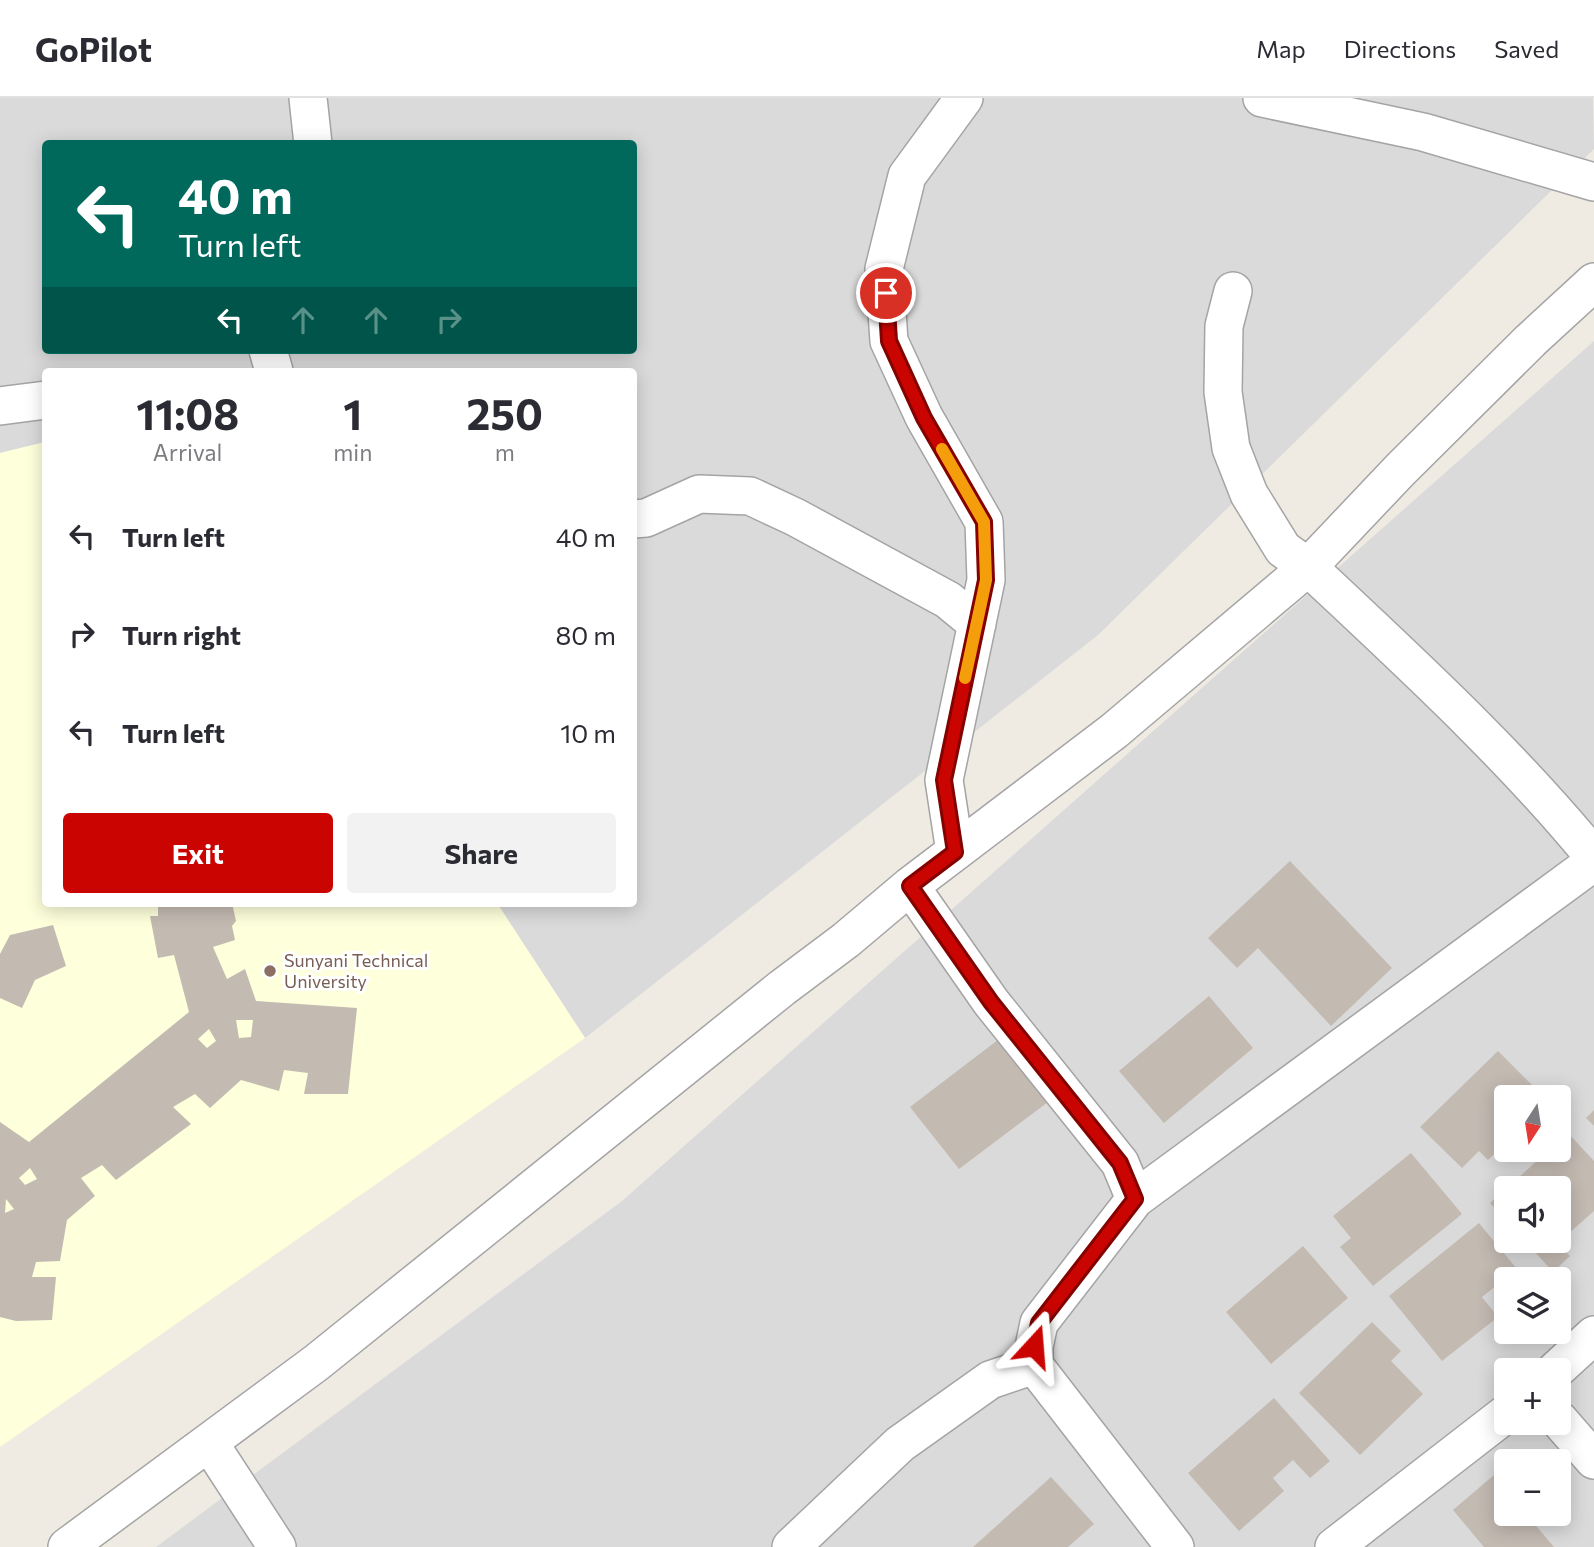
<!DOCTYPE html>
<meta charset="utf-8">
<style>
body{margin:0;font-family:Commissioner,sans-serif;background:#f2f2f3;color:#2b2b33;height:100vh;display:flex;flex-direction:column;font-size:26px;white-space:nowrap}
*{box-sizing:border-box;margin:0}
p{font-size:23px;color:#7c7c81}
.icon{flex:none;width:38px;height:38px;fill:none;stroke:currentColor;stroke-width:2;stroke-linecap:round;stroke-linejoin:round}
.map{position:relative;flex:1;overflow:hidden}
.panel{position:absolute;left:42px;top:270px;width:595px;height:539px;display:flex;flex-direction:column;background:#fff;border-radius:7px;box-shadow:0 4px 18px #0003}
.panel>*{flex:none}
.hud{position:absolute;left:42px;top:42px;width:595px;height:214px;border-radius:7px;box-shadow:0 4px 18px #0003;background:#00695c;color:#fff;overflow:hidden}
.needle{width:46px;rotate:192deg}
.tools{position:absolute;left:1494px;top:987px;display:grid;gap:14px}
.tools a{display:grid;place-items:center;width:77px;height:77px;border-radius:7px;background:#fff;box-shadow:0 4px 18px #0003;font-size:35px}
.pin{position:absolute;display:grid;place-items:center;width:60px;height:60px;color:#fff;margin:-30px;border:4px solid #fff;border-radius:50%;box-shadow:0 2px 7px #0007}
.me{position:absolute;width:77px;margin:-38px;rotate:19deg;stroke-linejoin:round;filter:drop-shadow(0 0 5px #0008)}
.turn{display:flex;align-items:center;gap:24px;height:147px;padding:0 21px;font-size:32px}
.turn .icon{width:91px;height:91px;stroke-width:2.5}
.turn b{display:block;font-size:49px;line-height:60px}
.lanes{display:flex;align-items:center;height:66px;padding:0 21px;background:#0003;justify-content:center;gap:35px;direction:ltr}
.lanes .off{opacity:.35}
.eta{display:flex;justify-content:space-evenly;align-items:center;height:119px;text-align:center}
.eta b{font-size:42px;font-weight:700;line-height:49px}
.primary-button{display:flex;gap:14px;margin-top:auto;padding:14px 21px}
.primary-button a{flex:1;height:80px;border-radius:7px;background:#ca0400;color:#fff;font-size:28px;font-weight:700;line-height:80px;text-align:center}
.primary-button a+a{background:#f2f2f3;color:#2b2b33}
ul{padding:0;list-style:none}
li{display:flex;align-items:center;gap:21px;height:98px;padding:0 21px}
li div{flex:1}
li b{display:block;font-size:26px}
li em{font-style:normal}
header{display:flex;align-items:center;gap:42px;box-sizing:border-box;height:98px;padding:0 35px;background:#fff;border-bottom:2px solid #e1e1e2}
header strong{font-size:33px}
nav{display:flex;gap:38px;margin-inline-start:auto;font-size:24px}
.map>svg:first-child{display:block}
.residential{fill:#dbdada;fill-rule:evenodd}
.education{fill:#feffdb}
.building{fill:#c3bab2;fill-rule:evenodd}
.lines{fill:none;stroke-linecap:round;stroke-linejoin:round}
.street-casing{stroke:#a4a4a4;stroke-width:40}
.street{stroke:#fff;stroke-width:37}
.route-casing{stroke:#830300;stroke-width:18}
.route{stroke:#ca0400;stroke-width:12}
.slow{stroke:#f59e0b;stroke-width:12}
.education-dot{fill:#8d6e63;stroke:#fff;stroke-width:2.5}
.labels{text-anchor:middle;stroke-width:6;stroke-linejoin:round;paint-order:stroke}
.education-label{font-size:18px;fill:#785e54;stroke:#fff;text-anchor:start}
</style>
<header>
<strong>GoPilot</strong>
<nav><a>Map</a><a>Directions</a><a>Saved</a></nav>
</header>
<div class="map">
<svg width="1594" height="1449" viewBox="0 0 1594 1449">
<rect width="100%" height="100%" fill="#efebe3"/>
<!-- residential -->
<path class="residential" d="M0 0H1593L1594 51 1098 537 585 940 497 805H634V273H46L45 344 0 355ZM46 46H634V252H46Z
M1594 243V1449H156L622 1103ZM1507 999H1559V1052H1507ZM1507 1090H1559V1143H1507ZM1507 1181H1559V1234H1507ZM1507 1272H1559V1325H1507ZM1507 1363H1559V1416H1507Z"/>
<!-- education -->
<path class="education" d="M45 344 46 805H497L585 940 0 1349V355Z"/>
<!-- building -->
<path class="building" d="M1290 763 1392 870 1331 928 1258 850 1237 870 1208 840Z
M158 805H232L236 823 232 828 235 842 213 849 227 881 245 871 256 903 357 910 348 996H304L308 975 284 972 279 993 241 982 210 1010 195 996 173 1009 191 1026 116 1082 102 1067 81 1080 95 1098 67 1122 60 1163 36 1164 32 1179H56L52 1222 16 1223 0 1219V1024L29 1044 189 914 174 857 158 860 150 818H158ZM236 922H253L251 939 239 940ZM209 931 216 943 207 950 198 941ZM30 1070 37 1081 25 1087 19 1080ZM6 1101 14 1111 5 1115Z
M53 827 66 868 35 882 22 910 0 900V856L10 837Z
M1209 898 1253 950 1164 1025 1119 973Z
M1007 935 1056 998 959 1071 910 1009Z
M1498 953 1544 999H1507V1044L1488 1062 1479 1053 1462 1070 1420 1029Z
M1594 1012V1028L1586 1020Z
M1568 1035 1594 1063V1113L1558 1145 1570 1158 1553 1174 1525 1143H1559V1090H1507V1123L1490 1105 1549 1052H1559V1042Z
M1411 1055 1462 1116 1373 1188 1340 1149 1351 1140 1333 1118Z
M1479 1125 1517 1171 1482 1199 1498 1219 1442 1263 1389 1198Z
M1303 1148 1348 1200 1271 1266 1226 1214Z
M1372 1224 1401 1253 1391 1263 1423 1296 1360 1357 1299 1295Z
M1274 1300 1330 1363 1310 1380 1293 1362 1273 1380 1284 1393 1239 1433 1188 1375Z
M1494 1377 1507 1392V1416H1526L1554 1449H1484L1453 1412Z
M1051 1379 1094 1426 1068 1449H973Z"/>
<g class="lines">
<!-- street casing -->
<g class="street-casing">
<path id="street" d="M308 0 313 46
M1262 0 1423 34 1594 84
M1233 193 1224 228 1223 294 1231 350 1249 396 1283 451 1308 469C1407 562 1508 654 1594 759
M268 252 274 273
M0 308 46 302
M634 421 646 420 699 396 750 398 795 419 948 502 977 526
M955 754 944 682 986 482 984 424 924 319 889 243 884 171 907 78 964 0
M910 788 991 904 1120 1065 1135 1101 1039 1225 1034 1249V1267L1175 1449
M1135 1101 1594 764
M1556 1272 1594 1237
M1559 1322 1594 1362
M210 1346 277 1449
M67 1449 316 1265 782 890 846 842 910 788 1114 633 1308 469 1400 372 1531 242 1594 184
M791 1449 900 1346 990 1282 1034 1267
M1334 1449 1507 1315"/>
</g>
<!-- street -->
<use href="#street" class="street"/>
</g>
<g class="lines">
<!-- route casing -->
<g class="route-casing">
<path id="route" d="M886 195 889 243 924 320 984 424 986 482 944 682 955 754 910 788 991 904 1120 1065 1135 1101 1039 1225 1034 1248"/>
</g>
<!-- route -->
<use href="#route" class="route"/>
<!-- slow -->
<path class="slow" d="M942 351 984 424 986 482 965 580"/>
</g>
<!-- markers -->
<circle class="education-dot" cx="270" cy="873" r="7"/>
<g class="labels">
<!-- education labels -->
<g class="education-label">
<text x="284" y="869">Sunyani Technical<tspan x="284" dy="21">University</tspan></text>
</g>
</g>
</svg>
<div class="tools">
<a><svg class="needle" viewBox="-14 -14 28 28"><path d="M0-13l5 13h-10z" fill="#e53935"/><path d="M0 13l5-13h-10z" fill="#7c7c81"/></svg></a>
<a><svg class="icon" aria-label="sound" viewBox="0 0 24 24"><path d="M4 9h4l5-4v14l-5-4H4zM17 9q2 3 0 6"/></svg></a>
<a><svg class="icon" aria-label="layers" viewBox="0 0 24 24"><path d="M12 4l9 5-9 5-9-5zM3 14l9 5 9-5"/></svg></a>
<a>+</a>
<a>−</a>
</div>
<div class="pin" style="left:886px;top:195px;background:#d93025"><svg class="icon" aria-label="arrive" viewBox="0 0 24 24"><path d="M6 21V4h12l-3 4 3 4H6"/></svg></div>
<svg class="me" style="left:1034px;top:1248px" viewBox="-20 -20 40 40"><path d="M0-17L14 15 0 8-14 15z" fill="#ca0400" stroke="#fff" stroke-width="4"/></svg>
<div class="hud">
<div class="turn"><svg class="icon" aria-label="left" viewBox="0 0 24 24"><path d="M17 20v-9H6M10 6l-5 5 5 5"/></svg><div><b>40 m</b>Turn left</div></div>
<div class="lanes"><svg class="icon" aria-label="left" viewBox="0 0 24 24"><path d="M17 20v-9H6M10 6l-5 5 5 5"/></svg><svg class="icon off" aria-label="ahead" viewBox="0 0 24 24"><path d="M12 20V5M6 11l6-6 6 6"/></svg><svg class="icon off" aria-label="ahead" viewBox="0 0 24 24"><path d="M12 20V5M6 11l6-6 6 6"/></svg><svg class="icon off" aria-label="right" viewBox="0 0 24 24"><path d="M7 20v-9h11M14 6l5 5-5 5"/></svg></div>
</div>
<section class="panel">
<div class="eta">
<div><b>11:08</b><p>Arrival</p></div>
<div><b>1</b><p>min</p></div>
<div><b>250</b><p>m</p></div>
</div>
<ul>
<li><svg class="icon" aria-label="left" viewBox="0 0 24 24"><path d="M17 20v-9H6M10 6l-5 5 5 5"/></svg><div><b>Turn left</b></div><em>40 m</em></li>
<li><svg class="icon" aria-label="right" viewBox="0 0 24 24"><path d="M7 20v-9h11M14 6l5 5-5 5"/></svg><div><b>Turn right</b></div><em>80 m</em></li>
<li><svg class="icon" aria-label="left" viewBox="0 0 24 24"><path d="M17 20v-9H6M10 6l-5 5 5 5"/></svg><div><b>Turn left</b></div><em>10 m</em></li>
</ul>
<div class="primary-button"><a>Exit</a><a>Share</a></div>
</section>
</div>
